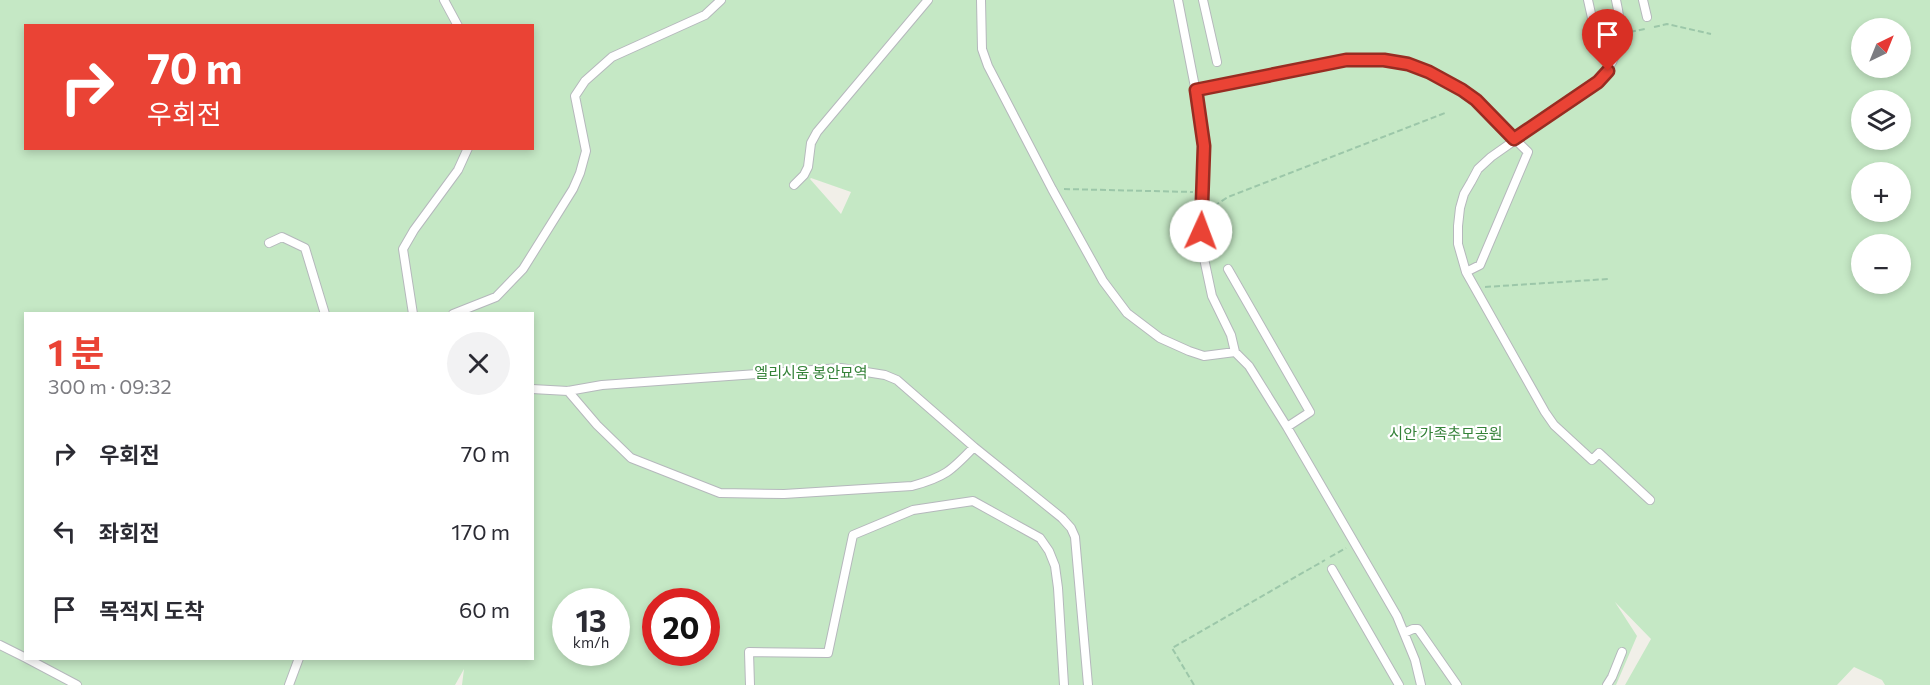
<!DOCTYPE html>
<html lang="ko">
<meta charset="utf-8">
<style>
body{margin:0;font-family:Commissioner,"Noto Sans KR",sans-serif;background:#f2f2f3;color:#2b2b33;height:100vh;display:flex;flex-direction:column;font-size:22px;white-space:nowrap}
*{box-sizing:border-box;margin:0}
p{font-size:20px;color:#7c7c81}
.icon{flex:none;width:33px;height:33px;fill:none;stroke:currentColor;stroke-width:2;stroke-linecap:round;stroke-linejoin:round}
.map{position:relative;flex:1;overflow:hidden}
.side{position:absolute;left:24px;top:312px;width:510px;height:348px;display:flex;flex-direction:column;background:#fff;border-radius:0px;box-shadow:0 3px 9px #0003}
.side>*{flex:none}
.banner{position:absolute;left:24px;top:24px;width:510px;height:126px;border-radius:0px;box-shadow:0 3px 9px #0003;background:#ea4335;color:#fff;overflow:hidden}
.needle{width:39px;rotate:43deg}
.controls{position:absolute;left:1851px;top:18px;display:grid;gap:12px}
.controls a{display:grid;place-items:center;width:60px;height:60px;border-radius:50%;background:#fff;box-shadow:0 3px 9px #0003;font-size:30px}
.speed{position:absolute;left:552px;top:588px;display:flex;gap:12px;font-size:30px;font-weight:700;text-align:center}
.speed>*{display:grid;place-content:center;width:78px;height:78px;border-radius:50%;background:#fff;box-shadow:0 3px 9px #0003;line-height:1}
.speed small{font-size:15px;font-weight:400}
.speed .limit{border:9px solid #d22;background:#fff;color:#111}
.pin{position:absolute;display:grid;place-items:center;width:51px;height:51px;color:#fff;margin:-62px -26px;border-radius:50% 50% 50% 0;rotate:-45deg;box-shadow:0 0 6px #0007}
.pin .icon{rotate:45deg}
.me{position:absolute;width:66px;margin:-33px;rotate:2deg;stroke-linejoin:round;filter:drop-shadow(0 0 4px #0008)}
.turn{display:flex;align-items:center;gap:21px;height:126px;padding:0 24px;font-size:27px}
.turn .icon{width:78px;height:78px;stroke-width:2.5}
.turn b{display:block;font-size:42px;line-height:51px}
.round{display:grid;place-items:center;flex:none;width:63px;height:63px;border-radius:32px;background:#f2f2f3}
.headline{display:flex;align-items:center;justify-content:space-between;height:102px;padding:0 24px}
h1{font-size:36px;font-weight:700;line-height:45px;color:#ea4335}
ul{padding:0;list-style:none}
li{display:flex;align-items:center;gap:18px;height:78px;padding:0 24px}
li div{flex:1}
li b{display:block;font-size:22px}
li em{font-style:normal}
.map>svg:first-child{display:block}
.green{fill:#c5e8c5;fill-rule:evenodd}
.lines{fill:none;stroke-linecap:round;stroke-linejoin:round}
.service-casing{stroke:#b5b8bc;stroke-width:10}
.path{stroke:#9cc7a9;stroke-width:2;stroke-dasharray:6 3;stroke-linecap:butt}
.service{stroke:#fff;stroke-width:8}
.route-casing{stroke:#982c22;stroke-width:15}
.route{stroke:#ea4335;stroke-width:10}
.labels{text-anchor:middle;stroke-width:4.5;stroke-linejoin:round;paint-order:stroke}
.park-label{font-size:15px;fill:#348238;stroke:#fff}
</style>
<div class="map">
<svg width="1930" height="685" viewBox="0 0 1930 685">
<rect width="100%" height="100%" fill="#f1efe8"/>
<!-- green -->
<path class="green" d="M0 0H1930V685H1885L1882 680 1854 667 1837 685H1625L1651 639 1615 602 1637 636 1616 685H462L464 669 455 685H0ZM26 26H532V148H26ZM1862 28H1900V68H1862ZM1862 100H1900V140H1862ZM1862 172H1900V212H1862ZM811 178 851 192 841 214 810 179ZM1862 244H1900V284H1862ZM26 314H532V658H26ZM566 602H616V652H566ZM656 602H706V652H656Z"/>
<g class="lines">
<!-- service casing -->
<g class="service-casing">
<path id="service" d="M444 0 458 26
M981 0 982 49 988 66 1052 189 1103 281 1127 313 1160 338 1189 351 1204 356 1235 352
M1178 0 1202 123 1204 146 1202 249 1212 296 1231 335 1235 352 1249 366 1287 427 1397 616 1415 660 1421 685
M1203 0 1217 62
M1588 0 1592 18
M1616 0C1624 35 1622 54 1598 82L1491 157 1478 169 1471 182 1464 194 1460 208 1458 226V244L1466 272 1545 412 1554 425 1592 460 1599 453 1650 500
M1643 0 1647 17
M1196 90 1346 60C1392 56 1439 69 1475 100 1494 116 1510 135 1528 152L1480 265 1466 272
M794 185 804 175 808 167 811 143 817 132 928 0
M269 243 282 237 305 248 325 314
M1228 269 1310 412 1287 427
M413 314 403 249 414 230 458 170 468 148
M453 314 496 297 523 269 573 189 580 173 586 151 575 96 585 81 612 57 705 15 721 0
M532 389 568 391 602 385 841 368 885 375 897 380 974 447 1062 518 1071 528 1075 537 1088 685
M568 391 597 425 631 458 720 493 784 494 912 486C945 477 951 471 974 447
M1332 569 1399 685
M1404 633 1413 629H1418L1457 685
M0 645 26 658
M26 658 77 685
M289 685 299 658
M750 685 749 652 828 653 853 535 913 510 973 501 1040 538 1049 551 1055 566 1058 588 1064 685
M1607 685 1612 677 1622 652"/>
</g>
<!-- path -->
<path class="path" d="M1654 27 1667 24 1711 34
M1630 32 1645 29
M1064 189 1193 192
M1214 206 1228 197 1445 113
M1485 287 1608 279
M1330 557 1346 548
M1194 685 1172 648 1325 560"/>
<!-- service -->
<use href="#service" class="service"/>
</g>
<g class="lines">
<!-- route casing -->
<g class="route-casing">
<path id="route" d="M1201 231 1204 146 1196 90 1346 60H1384L1408 64 1429 72 1462 90 1476 100 1514 139 1598 82 1608 71"/>
</g>
<!-- route -->
<use href="#route" class="route"/>
</g>
<g class="labels">
<!-- park labels -->
<g class="park-label">
<text x="811" y="378">엘리시움 봉안묘역</text>
<text x="1446" y="439">시안 가족추모공원</text>
</g>
</g>
</svg>
<div class="controls">
<a><svg class="needle" viewBox="-14 -14 28 28"><path d="M0-13l5 13h-10z" fill="#e53935"/><path d="M0 13l5-13h-10z" fill="#7c7c81"/></svg></a>
<a><svg class="icon" aria-label="layers" viewBox="0 0 24 24"><path d="M12 4l9 5-9 5-9-5zM3 14l9 5 9-5"/></svg></a>
<a>+</a>
<a>−</a>
</div>
<div class="speed"><div>13<small>km/h</small></div><div class="limit">20</div></div>
<div class="pin" style="left:1608px;top:71px;background:#d93025"><svg class="icon" aria-label="arrive" viewBox="0 0 24 24"><path d="M6 21V4h12l-3 4 3 4H6"/></svg></div>
<svg class="me" style="left:1201px;top:231px" viewBox="-20 -20 40 40"><circle r="19" fill="#fff"/><path d="M0-13L10 11 0 6-10 11z" fill="#ea4335"/></svg>
<div class="banner">
<div class="turn"><svg class="icon" aria-label="right" viewBox="0 0 24 24"><path d="M7 20v-9h11M14 6l5 5-5 5"/></svg><div><b>70 m</b>우회전</div></div>
</div>
<section class="side">
<div class="headline"><div><h1>1 분</h1><p>300 m · 09:32</p></div><a class="round"><svg class="icon" aria-label="close" viewBox="0 0 24 24"><path d="M6 6l12 12M18 6L6 18"/></svg></a></div>
<ul>
<li><svg class="icon" aria-label="right" viewBox="0 0 24 24"><path d="M7 20v-9h11M14 6l5 5-5 5"/></svg><div><b>우회전</b></div><em>70 m</em></li>
<li><svg class="icon" aria-label="left" viewBox="0 0 24 24"><path d="M17 20v-9H6M10 6l-5 5 5 5"/></svg><div><b>좌회전</b></div><em>170 m</em></li>
<li><svg class="icon" aria-label="arrive" viewBox="0 0 24 24"><path d="M6 21V4h12l-3 4 3 4H6"/></svg><div><b>목적지 도착</b></div><em>60 m</em></li>
</ul>
</section>
</div>
